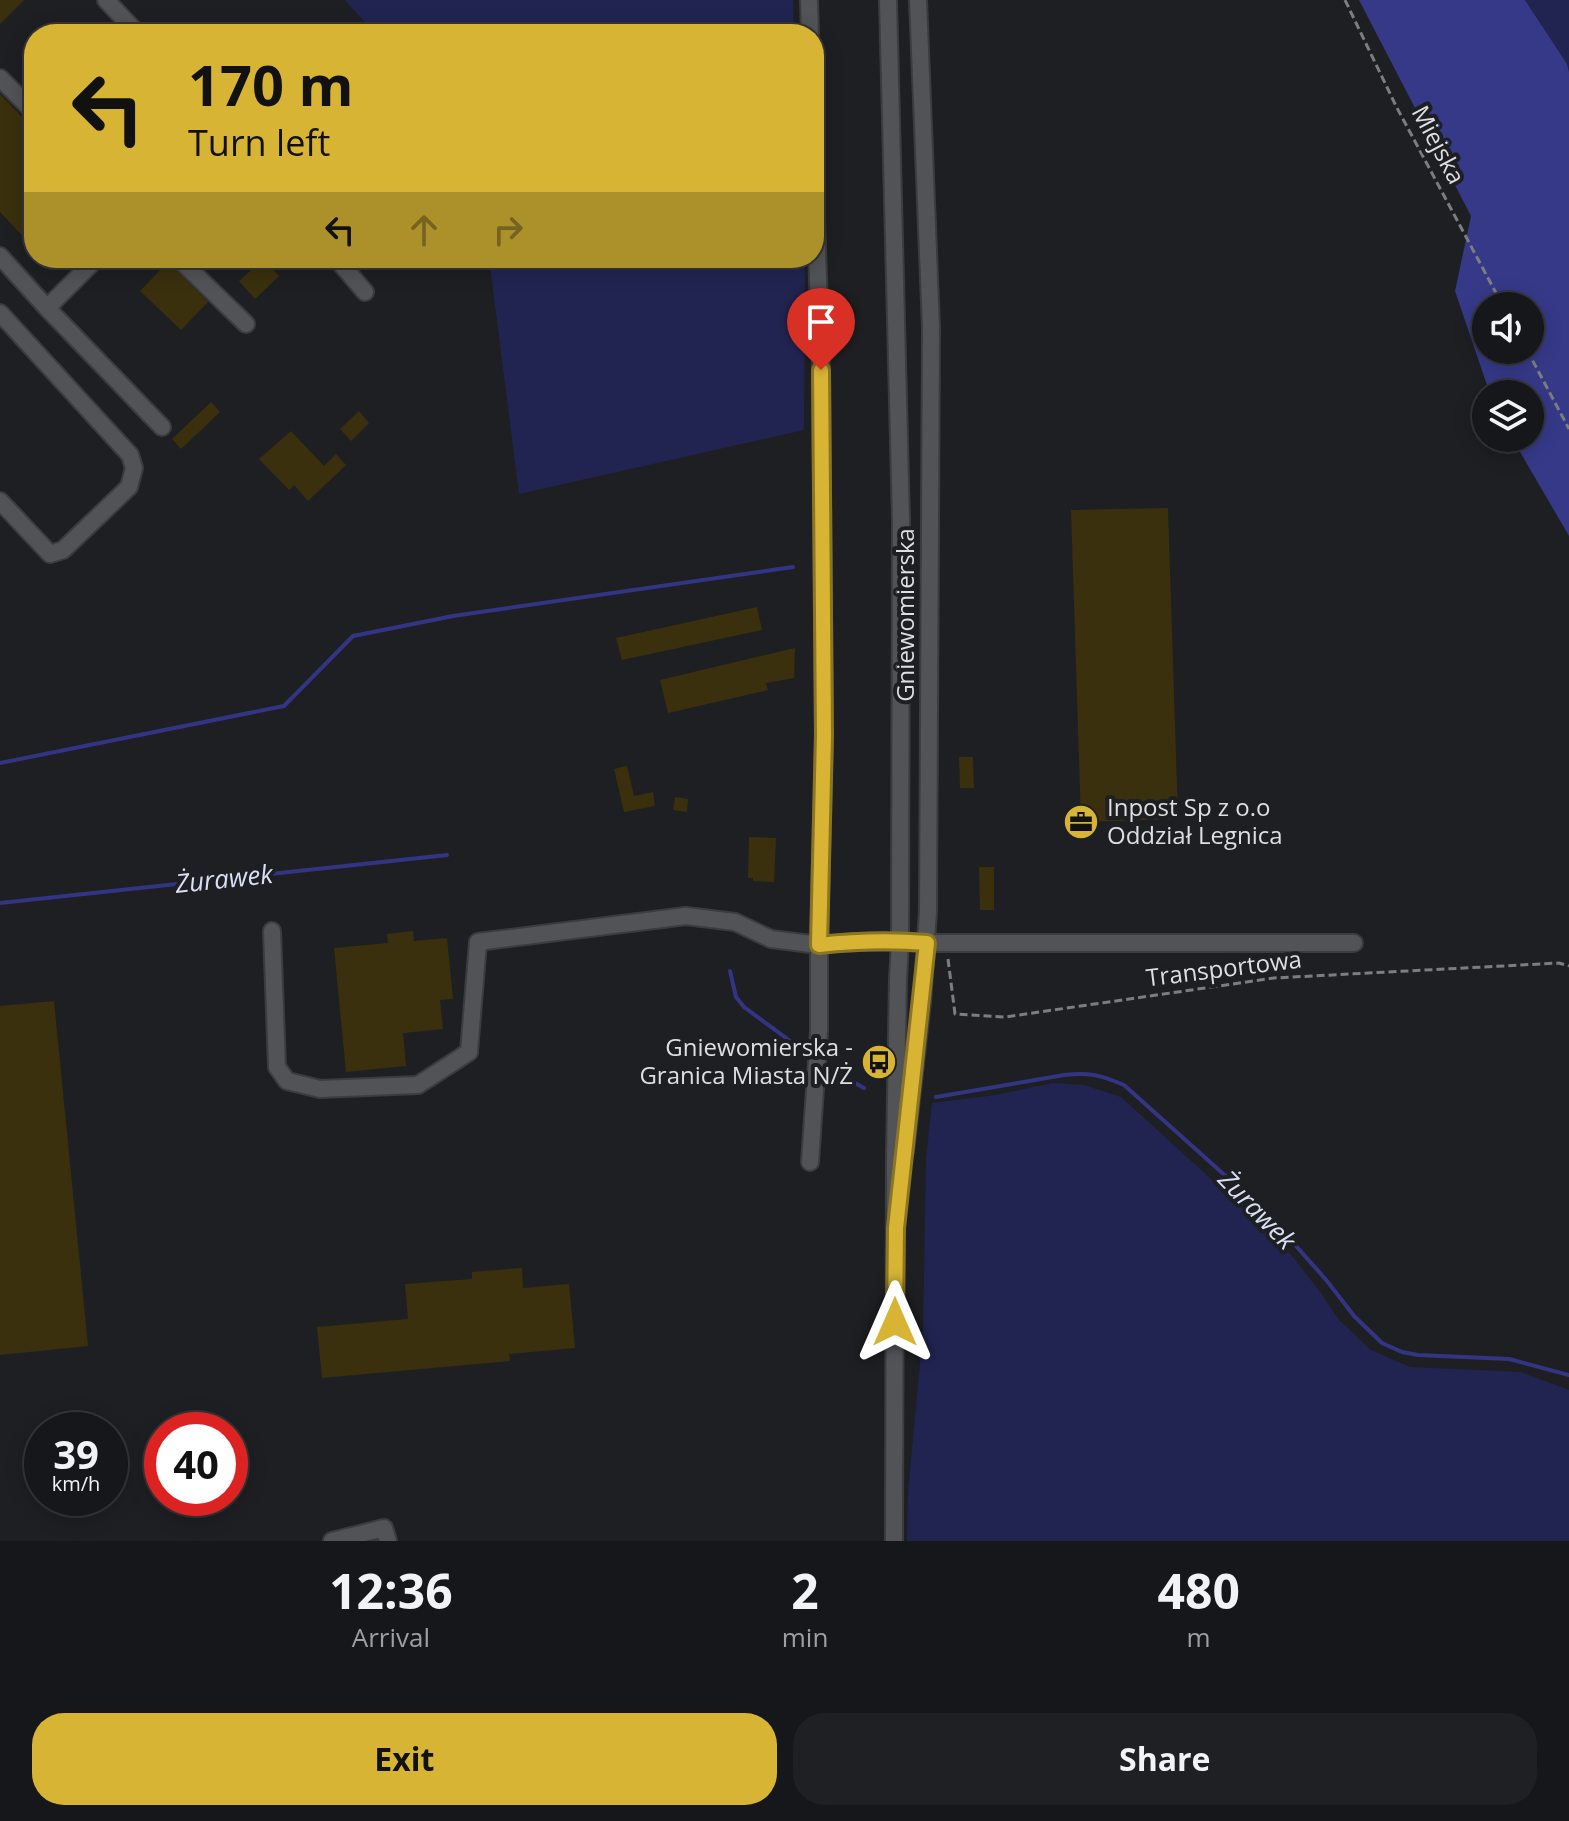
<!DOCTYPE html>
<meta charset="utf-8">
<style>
body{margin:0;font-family:"Open Sans",sans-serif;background:#1f2023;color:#f1f3f6;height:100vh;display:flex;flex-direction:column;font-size:30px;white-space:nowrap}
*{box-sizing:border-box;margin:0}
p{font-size:26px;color:#9e9fa2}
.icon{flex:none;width:44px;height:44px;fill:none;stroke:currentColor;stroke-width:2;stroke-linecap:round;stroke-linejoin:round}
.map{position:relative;height:1541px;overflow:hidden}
.drawer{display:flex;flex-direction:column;background:#16171a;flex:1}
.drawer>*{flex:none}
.guide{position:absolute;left:24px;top:24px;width:800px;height:244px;border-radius:32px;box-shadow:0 4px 20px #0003,0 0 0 2px #353639;background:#d7b434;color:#111;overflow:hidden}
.buttons{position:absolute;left:1472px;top:292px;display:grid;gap:16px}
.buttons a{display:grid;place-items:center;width:72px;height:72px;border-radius:50%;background:#16171a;box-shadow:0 4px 20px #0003,0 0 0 2px #353639;font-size:40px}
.speed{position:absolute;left:24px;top:1412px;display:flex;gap:16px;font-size:40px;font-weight:700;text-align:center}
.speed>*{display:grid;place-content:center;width:104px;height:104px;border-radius:50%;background:#16171a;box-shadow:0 4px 20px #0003,0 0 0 2px #353639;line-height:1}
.speed small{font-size:20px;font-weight:400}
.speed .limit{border:12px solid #d22;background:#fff;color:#111}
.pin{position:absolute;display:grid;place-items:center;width:68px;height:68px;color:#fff;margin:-82px -34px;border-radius:50% 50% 50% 0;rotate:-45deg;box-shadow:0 0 8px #0007}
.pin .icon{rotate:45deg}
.me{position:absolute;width:88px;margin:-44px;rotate:0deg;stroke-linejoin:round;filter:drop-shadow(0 0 6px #0008)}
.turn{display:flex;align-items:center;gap:28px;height:168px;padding:0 32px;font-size:36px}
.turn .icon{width:104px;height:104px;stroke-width:2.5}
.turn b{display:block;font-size:56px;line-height:68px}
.lanes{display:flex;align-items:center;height:76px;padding:0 32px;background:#0003;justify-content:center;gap:40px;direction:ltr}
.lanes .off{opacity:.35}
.eta{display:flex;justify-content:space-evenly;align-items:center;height:136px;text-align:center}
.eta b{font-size:48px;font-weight:700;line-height:56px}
.action{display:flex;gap:16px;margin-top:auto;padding:16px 32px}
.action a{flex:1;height:92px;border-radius:32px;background:#d7b434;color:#111;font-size:32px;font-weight:700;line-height:92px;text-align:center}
.action a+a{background:#1f2023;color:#f1f3f6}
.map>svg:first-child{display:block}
.green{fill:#212450}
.forest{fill:#363988;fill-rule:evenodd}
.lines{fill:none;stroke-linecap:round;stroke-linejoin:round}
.stream{stroke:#333584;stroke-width:4}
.building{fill:#3a300e}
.minor-casing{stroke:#3c3c3f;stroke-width:20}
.path{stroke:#7c7d7f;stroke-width:3;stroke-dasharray:8 4;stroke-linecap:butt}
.minor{stroke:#525357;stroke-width:16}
.route-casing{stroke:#8c7522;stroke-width:20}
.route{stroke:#d7b434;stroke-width:14}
.labels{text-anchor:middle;stroke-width:8;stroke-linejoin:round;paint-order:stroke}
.street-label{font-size:24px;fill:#dfdfe1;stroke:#1e1f22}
.poi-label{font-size:24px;fill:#dfdfe1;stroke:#1e1f22;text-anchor:start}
.water-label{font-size:26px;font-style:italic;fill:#dadff6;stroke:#1e1f22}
</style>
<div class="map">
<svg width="1569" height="1541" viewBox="0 0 1569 1541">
<rect width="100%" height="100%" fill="#1e1f22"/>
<!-- green -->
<path class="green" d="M345 0H793L794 34H375Z
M1525 0H1569V72L1567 64Z
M489 258H805L804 430 519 494Z
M1053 1083 1084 1085 1121 1097 1221 1188 1292 1256 1318 1289 1339 1320 1371 1350 1410 1367 1521 1372 1569 1390V1541H907L908 1491 923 1333 926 1159 932 1103 996 1095Z"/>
<!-- forest -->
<path class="forest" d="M1359 0H1525L1567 64 1569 72V536L1512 438H1530V394H1490L1455 291 1471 216ZM1486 306H1530V350H1486Z"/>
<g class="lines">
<!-- stream -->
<path class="stream" d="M0 763 284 706 353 636 453 616 793 567
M0 903 447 855
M730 971 736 997 744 1007 801 1049
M828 1068 864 1088
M936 1097 1064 1075C1090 1072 1100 1075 1124 1085L1229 1179 1289 1238 1327 1281 1354 1316 1382 1343 1402 1352 1418 1355 1509 1359 1569 1375"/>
</g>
<!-- building -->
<path class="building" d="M0 0H24L0 24Z
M0 94 34 129V248L0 212Z
M263 259 279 276 255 299 239 281Z
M168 262 208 302 181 330 140 291Z
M211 402 220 412 181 449 172 439Z
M359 411 369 423 351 441 340 429Z
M291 431 324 466 336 454 346 465 308 501 294 485 289 490 259 459Z
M1168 508 1178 819 1081 822 1071 510Z
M757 607 762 630 622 660 616 638Z
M795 648 794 678 766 683 768 690 668 713 660 680Z
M959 757H973L974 788H960Z
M627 766 634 796 653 792 655 806 624 812 614 769Z
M675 797 688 799 687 812 673 810Z
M749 837 776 838 774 882 753 881V878H748Z
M979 867H994V910H980Z
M413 931 414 941 447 938 453 999 440 1000 443 1029 403 1033 406 1066 346 1072 334 948 388 943 387 934Z
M54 1001 88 1346 0 1355V1006Z
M522 1268 523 1288 569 1284 575 1348 509 1354 510 1361 322 1378 317 1327 408 1319 405 1284 472 1279V1272Z"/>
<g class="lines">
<!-- minor casing -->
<g class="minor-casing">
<path id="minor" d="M106 0 138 34
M809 0 810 34
M888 0 901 521 900 941 898 979 895 1157 894 1541
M0 78 34 112
M814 158 821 370 824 735 819 945C861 940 903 942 945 943H1354
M0 256 47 308 162 427
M178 258 246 324
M336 258 365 292
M47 308 97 258
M0 313 130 455 134 468 129 487 63 550 50 554 0 501
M272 931 277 1067 287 1081 320 1089 418 1085 469 1052 478 942 686 916 735 922 771 939 819 945V1031L810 1162
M905 1151 922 1002 928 911 931 328 918 0
M332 1541 384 1528 388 1541"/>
</g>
<!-- path -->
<path class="path" d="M1345 0 1396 106 1503 306
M1527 350 1569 429
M948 959 955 1014 1005 1017 1274 978 1559 963 1569 966"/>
<!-- minor -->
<use href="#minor" class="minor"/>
</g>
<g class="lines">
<!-- route casing -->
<g class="route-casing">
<path id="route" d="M821 370 824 735 819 945C855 941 891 940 927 943L896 1228 895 1322"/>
</g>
<!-- route -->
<use href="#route" class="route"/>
</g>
<!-- icons -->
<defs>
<g id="office-disc" transform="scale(1.8)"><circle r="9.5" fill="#d7b434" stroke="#1e1f22"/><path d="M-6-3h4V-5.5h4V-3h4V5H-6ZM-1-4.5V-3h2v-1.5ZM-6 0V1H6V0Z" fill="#111"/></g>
<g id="bus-disc" transform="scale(1.8)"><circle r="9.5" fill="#d7b434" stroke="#1e1f22"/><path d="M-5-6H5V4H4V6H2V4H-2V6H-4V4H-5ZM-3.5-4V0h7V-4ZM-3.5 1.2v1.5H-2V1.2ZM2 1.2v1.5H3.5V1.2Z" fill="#111"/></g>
</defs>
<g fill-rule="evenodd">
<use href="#office-disc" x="1081" y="822"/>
<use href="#bus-disc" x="879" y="1062"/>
</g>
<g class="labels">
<!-- street labels -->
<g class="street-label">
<text transform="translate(1438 145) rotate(62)" y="8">Miejska</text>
<text transform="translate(906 615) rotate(-90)" y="8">Gniewomierska</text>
<text transform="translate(1224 969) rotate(-7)" y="8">Transportowa</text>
</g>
<!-- poi labels -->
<g class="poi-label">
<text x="1107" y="816">Inpost Sp z o.o<tspan x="1107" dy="28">Oddział Legnica</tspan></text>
<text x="853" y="1056" text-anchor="end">Gniewomierska -<tspan x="853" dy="28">Granica Miasta N/Ż</tspan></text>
</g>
<!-- water labels -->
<g class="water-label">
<text transform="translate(224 879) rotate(-6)" y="9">Żurawek</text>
<text transform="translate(1257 1210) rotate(46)" y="9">Żurawek</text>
</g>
</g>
</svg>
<div class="buttons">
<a><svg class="icon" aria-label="sound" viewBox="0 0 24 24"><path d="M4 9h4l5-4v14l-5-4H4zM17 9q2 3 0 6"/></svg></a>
<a><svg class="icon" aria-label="layers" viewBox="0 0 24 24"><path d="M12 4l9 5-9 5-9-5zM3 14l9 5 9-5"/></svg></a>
</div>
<div class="speed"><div>39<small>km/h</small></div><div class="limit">40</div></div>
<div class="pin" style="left:821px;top:370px;background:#d93025"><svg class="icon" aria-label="arrive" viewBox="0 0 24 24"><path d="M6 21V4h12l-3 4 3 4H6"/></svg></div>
<svg class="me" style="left:895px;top:1322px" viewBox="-20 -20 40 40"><path d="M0-17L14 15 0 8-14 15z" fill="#d7b434" stroke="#fff" stroke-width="4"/></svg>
<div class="guide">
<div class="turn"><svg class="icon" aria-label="left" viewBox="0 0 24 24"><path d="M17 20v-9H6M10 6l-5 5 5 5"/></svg><div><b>170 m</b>Turn left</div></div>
<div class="lanes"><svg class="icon" aria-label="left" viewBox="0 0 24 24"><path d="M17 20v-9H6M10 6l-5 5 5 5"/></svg><svg class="icon off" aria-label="ahead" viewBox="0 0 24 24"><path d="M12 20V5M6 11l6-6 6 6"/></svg><svg class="icon off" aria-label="right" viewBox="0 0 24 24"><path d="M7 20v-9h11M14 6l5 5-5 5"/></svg></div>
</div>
</div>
<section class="drawer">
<div class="eta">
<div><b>12:36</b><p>Arrival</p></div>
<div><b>2</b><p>min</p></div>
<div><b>480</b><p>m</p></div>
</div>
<div class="action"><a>Exit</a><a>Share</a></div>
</section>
